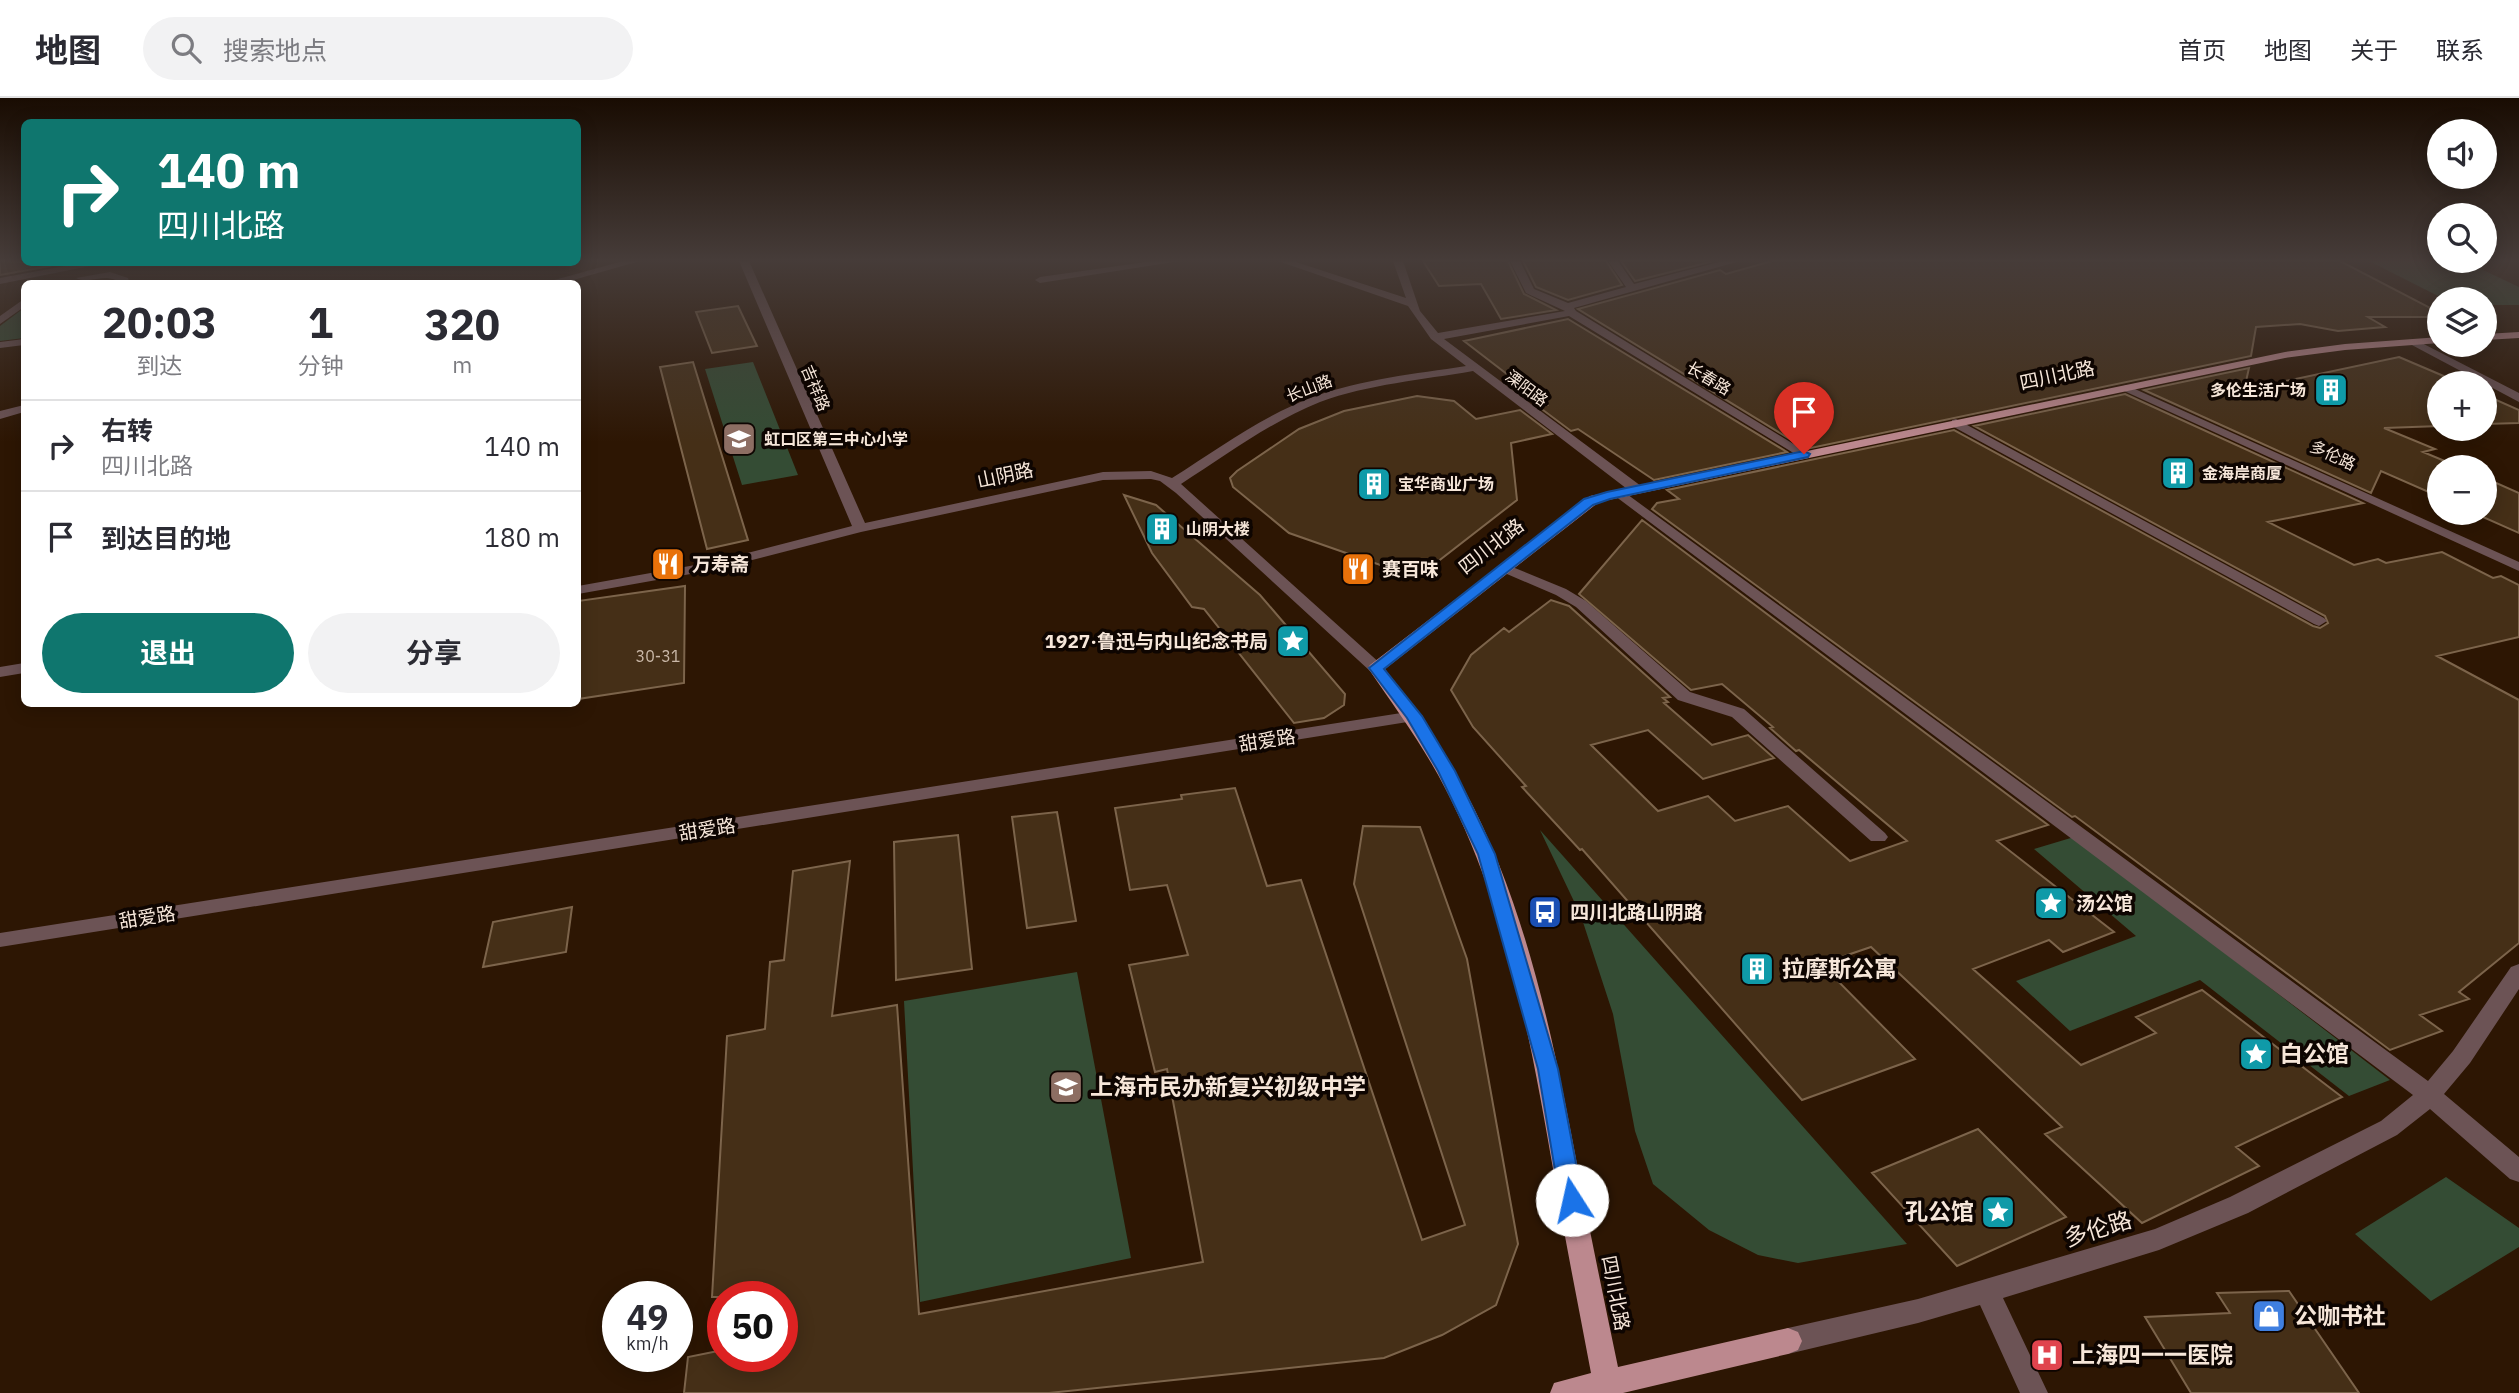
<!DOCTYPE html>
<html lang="zh">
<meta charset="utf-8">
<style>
body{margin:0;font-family:"IBM Plex Sans","Noto Sans SC",sans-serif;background:#f2f2f3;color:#2b2b33;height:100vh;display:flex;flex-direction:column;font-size:26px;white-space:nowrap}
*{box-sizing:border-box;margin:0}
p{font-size:23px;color:#7c7c81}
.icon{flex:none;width:38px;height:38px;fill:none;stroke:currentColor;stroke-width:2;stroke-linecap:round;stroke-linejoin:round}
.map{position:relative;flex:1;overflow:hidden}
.details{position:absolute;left:21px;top:182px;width:560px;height:427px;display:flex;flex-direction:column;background:#fff;border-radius:10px;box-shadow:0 4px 18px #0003}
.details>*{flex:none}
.guide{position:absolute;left:21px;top:21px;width:560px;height:147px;border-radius:10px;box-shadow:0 4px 18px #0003;background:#0f766e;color:#fff;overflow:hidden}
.buttons{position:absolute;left:2427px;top:21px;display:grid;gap:14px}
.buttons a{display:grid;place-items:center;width:70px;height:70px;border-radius:50%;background:#fff;box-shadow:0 4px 18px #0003;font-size:35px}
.speed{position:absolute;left:602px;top:1183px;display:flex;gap:14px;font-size:35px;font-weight:700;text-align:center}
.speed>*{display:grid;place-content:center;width:91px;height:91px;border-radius:50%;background:#fff;box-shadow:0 4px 18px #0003;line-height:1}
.speed small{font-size:18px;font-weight:400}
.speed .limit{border:10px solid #d22;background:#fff;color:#111}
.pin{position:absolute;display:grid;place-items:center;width:60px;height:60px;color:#fff;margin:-72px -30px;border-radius:50% 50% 50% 0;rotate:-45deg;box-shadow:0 0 7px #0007}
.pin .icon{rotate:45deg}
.me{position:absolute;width:77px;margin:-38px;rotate:350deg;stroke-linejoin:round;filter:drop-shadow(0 0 5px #0008)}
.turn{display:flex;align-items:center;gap:24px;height:147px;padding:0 21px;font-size:32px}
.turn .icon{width:91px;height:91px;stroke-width:2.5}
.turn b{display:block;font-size:49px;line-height:60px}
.eta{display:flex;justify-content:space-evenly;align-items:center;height:119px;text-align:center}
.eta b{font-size:42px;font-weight:700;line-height:49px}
.cta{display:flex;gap:14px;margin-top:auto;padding:14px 21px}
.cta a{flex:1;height:80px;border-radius:42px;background:#0f766e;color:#fff;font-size:28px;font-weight:700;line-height:80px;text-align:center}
.cta a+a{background:#f2f2f3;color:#2b2b33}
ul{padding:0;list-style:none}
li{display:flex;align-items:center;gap:21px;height:91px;padding:0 21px;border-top:2px solid #e1e1e2}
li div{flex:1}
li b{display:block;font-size:26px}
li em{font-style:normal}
header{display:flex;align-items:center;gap:42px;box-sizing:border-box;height:98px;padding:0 35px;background:#fff;border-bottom:2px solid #e1e1e2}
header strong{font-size:33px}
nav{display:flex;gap:38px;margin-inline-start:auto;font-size:24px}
.search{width:490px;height:63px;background:#f2f2f3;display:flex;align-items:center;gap:18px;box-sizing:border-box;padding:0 24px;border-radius:38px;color:#7c7c81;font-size:26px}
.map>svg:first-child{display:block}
.green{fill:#344c34}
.building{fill:#452f17;stroke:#7c644b;stroke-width:2}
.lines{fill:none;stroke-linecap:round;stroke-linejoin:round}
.minor{fill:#6c5355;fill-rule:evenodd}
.major{fill:#bc888e;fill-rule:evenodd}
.route{fill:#1a73e8;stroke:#114b97;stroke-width:2}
.labels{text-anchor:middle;stroke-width:7;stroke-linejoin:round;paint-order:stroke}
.far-street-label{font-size:16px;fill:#f6e6d9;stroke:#0e0501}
.far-poi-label{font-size:16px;font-weight:bold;fill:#f6e6d9;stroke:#0e0501;text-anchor:start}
.number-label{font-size:16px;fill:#cab8a8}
.street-label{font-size:19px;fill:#f6e6d9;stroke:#0e0501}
.poi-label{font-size:19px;font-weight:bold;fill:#f6e6d9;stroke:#0e0501;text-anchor:start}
.near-poi-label{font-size:23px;font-weight:bold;fill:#f6e6d9;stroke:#0e0501;text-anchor:start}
.near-street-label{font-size:23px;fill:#f6e6d9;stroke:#0e0501}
</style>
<header>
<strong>地图</strong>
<div class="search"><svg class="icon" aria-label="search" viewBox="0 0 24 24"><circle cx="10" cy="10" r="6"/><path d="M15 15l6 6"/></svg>搜索地点</div>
<nav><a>首页</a><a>地图</a><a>关于</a><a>联系</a></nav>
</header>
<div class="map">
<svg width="2519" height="1295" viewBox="0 0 2519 1295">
<rect width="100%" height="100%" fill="#2d1603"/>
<!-- green -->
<path class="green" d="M2369 163H2464L2519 189V207H2485V201H2444Z
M24 210V240L0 243V228Z
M753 264 798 377 742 387 705 271Z
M1540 732 1907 1146 1798 1165 1758 1157 1709 1132 1653 1086 1635 1033 1613 916 1581 818Z
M2074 739 2390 982 2349 998 2200 882 2070 933 2016 883 2136 838 2034 751Z
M1077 874 1131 1160 920 1204 904 903Z
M2446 1079 2519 1130V1149L2431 1203 2355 1136Z"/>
<!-- building -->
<path class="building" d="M0 163 24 164H55L50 168 0 177Z
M1423 163H1508L1524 196 1556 212 1501 221 1481 186 1439 188Z
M1523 163H1606L1622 187 1568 202 1536 189Z
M1621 163H1709L1710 164 1635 183Z
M1772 163H2340L2440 215V219H2368L2385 229 2338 233 2300 226 2256 229 2251 258 1806 351 1578 211 1720 172 1726 176Z
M738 208 757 248 712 255 696 214Z
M1568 221 1787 354 1654 382 1578 331 1571 333 1539 309 1547 307 1464 243Z
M2399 259 2460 285H2440V328L2384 330 2435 351 2423 354 2459 369H2440V399L2381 373 2371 395 2144 292 2249 270 2244 292Z
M693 264 748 442 707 451 660 269Z
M2125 296 2363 405 2268 424 2354 467 2378 461 2386 465 2442 454 2493 480 2501 478 2519 487V539L2437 558 2519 602V845L2459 894 2469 901 2420 917 2442 933 2390 952 2075 718 2072 719 1652 411 1657 405 1679 401 1667 392 1954 332 2313 528 2320 530 2328 525 2325 518 1974 328Z
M2485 297 2519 312V325L2485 326Z
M1417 298 1454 303 1476 321 1520 312 1552 336 1511 345 1517 402 1423 475 1406 476 1289 435 1233 389 1230 380 1237 373 1299 331 1344 313Z
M2485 380 2519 395V435L2474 415H2485Z
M1124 397 1156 407 1260 497 1345 596 1344 607 1324 620 1294 625 1204 511 1192 509 1152 455Z
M1642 422 2048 727 1997 743 2114 834 2063 854 2049 842 1973 871 2081 967 2156 935 2136 919 2202 892 2342 999 2236 1049 2259 1068 2142 1125 2045 1036 2062 1029 1871 849 1821 866 1915 961 1802 1002 1582 751 1580 752 1522 689 1526 688 1473 629 1451 592 1471 557 1504 530 1509 534 1551 502 1569 508 1670 599 1663 600 1668 604 1664 605 1712 647 1748 637 1774 660 1703 681 1648 632 1591 647 1658 713 1708 698 1735 723 1788 708 1850 763 1907 743 1799 652 1796 653 1770 630 1773 629 1722 586 1691 592 1579 496Z
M685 488 684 585 578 601V503Z
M1235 690 1267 788 1301 782 1422 1142 1465 1127 1354 786 1363 728 1420 729 1467 861 1518 1146 1496 1207 1442 1237 1384 1260 1049 1295H684L688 1259 723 1252V1258H782V1199H712L727 938 765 931 770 864 784 862 793 773 850 763 832 918 897 907 919 1216 1203 1164 1167 971 1155 974 1129 867 1188 857 1167 787 1130 792 1115 710 1182 701 1181 697Z
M1057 714 1076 823 1027 830 1012 719Z
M958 737 972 871 896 882 894 744Z
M572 809 566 854 483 869 493 824Z
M1978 1031 2066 1119 1957 1168 1872 1075Z
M2289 1193 2359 1295H2191L2145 1219 2230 1215 2217 1195Z"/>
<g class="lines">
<!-- minor -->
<path class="minor" d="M623 163H640L559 186H540Z
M739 163H749L865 425 1103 374 1151 373 1172 380C1218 351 1262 318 1313 299 1362 281 1415 276 1466 268L1431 241 1408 208 1278 163H1293L1406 200 1393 163H1403L1420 213 1438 235 1565 213 1526 195 1510 163H1520L1534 191 1568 205 1626 189 1608 163H1618L1634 186 1723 163H1740L1574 210 1576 213 1810 356 1804 360 1800 359 1569 218 1444 241 1641 388V394H1631L1473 273C1422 282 1369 286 1320 304 1270 324 1226 357 1181 386L1382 567 1384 570 1382 573H1370L1176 395 1160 383 1151 381 1103 382 861 434 713 472 578 496V488L712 464 852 428Z
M1153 163H1180L1040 185 1035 182 1040 179Z
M87 164H110L0 186V180Z
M110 174 128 180 130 186C121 186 117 181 107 180 96 180 85 185 76 180Z
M24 201V209L0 226V218Z
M24 241V247L0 250V244Z
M2414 241 2519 295V304L2410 246 2409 244Z
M2126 287 2519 464V473L2122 292 2120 290Z
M24 307V314L0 321V313Z
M1956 321 2324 520 2327 523 2319 528 2314 526 1952 328V322Z
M1620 391 2428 983 2453 953 2511 869 2519 866V891L2470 965 2444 996 2519 1059V1084L2510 1081 2430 1011 2397 1037 2248 1115 2159 1152 2003 1200 2048 1295H2020L1980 1207 1918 1225 1788 1256 1778 1252 1774 1243 1778 1234 1788 1230 1918 1201 2155 1131 2230 1099 2381 1023 2413 997 1615 398 1613 395Z
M1505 466 1566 491 1586 503 1690 594 1744 611 1885 735 1888 739 1885 743H1871L1732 619 1678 602 1576 509 1556 497 1500 473 1498 470Z
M24 565V575L0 579V569Z
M1414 613 1423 618 1420 622 0 849V835Z"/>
<!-- major -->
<path class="major" d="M2519 234V240L2485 242V236Z
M2440 239V245L2345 252 2285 260 1599 404 1385 571C1414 610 1441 648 1464 691 1528 810 1555 949 1580 1082 1592 1144 1605 1207 1618 1269L1788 1230 1798 1234 1802 1243 1798 1252 1788 1256 1623 1295H1550L1554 1285 1591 1275C1579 1211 1566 1147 1555 1082 1532 950 1508 810 1445 690 1423 647 1395 610 1368 570L1370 567 1590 398 2285 254 2345 246Z"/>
</g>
<!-- sky -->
<linearGradient id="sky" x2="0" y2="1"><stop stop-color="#190c02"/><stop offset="0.47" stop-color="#463c39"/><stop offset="1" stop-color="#463c39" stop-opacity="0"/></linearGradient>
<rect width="2519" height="344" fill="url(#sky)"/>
<!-- route -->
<path class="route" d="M1804 353 1810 356 1808 359 1610 401 1593 407 1384 571 1422 618 1455 673 1495 756 1558 971 1583 1102 1580 1109 1572 1112 1563 1109 1560 1102 1538 971 1478 756 1438 673 1407 620 1369 570 1584 401 1607 394Z"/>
<!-- icons -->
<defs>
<g id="building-square" transform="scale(1.75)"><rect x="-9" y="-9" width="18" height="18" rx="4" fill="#0f9aa8" stroke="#0e0501"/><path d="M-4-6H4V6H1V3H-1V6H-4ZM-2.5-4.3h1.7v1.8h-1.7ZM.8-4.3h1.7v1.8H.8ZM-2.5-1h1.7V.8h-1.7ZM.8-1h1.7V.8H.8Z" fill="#fff"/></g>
<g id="school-square" transform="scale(1.75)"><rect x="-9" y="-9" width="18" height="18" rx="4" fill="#8d6e63" stroke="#0e0501"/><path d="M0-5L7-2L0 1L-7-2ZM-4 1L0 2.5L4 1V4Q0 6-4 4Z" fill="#fff"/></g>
<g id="restaurant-square" transform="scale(1.75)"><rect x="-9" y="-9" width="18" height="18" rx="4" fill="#e8710a" stroke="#0e0501"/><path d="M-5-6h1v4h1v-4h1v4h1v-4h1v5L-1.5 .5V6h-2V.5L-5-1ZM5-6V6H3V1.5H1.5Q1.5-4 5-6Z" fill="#fff"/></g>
<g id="sight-square" transform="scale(1.75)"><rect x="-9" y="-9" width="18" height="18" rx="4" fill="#0f9aa8" stroke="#0e0501"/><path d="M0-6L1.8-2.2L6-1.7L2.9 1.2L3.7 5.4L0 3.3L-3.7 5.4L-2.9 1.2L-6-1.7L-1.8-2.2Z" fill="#fff"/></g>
<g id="bus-square" transform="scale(1.75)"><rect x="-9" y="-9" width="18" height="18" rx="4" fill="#1a4fb4" stroke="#0e0501"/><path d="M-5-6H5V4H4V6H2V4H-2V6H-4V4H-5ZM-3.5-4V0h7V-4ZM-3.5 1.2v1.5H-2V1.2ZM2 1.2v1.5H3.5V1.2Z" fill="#fff"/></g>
<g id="shop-square" transform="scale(1.75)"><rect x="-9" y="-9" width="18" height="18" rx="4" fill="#3f7fe0" stroke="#0e0501"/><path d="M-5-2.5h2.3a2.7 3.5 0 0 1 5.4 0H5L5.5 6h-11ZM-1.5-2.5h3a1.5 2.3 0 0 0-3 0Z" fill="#fff"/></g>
<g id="hospital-square" transform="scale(1.75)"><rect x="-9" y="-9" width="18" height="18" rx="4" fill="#e0444e" stroke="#0e0501"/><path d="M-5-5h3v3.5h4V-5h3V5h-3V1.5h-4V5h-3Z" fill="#fff"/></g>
</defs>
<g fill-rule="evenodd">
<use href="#building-square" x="2331" y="292"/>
<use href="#school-square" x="739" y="341"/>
<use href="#building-square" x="2178" y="375"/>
<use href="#building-square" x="1374" y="386"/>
<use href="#building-square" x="1162" y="431"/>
<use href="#restaurant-square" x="668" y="466"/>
<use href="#restaurant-square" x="1358" y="471"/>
<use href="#sight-square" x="1293" y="543"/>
<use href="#sight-square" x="2051" y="805"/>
<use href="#bus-square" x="1545" y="814"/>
<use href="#building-square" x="1757" y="871"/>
<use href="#sight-square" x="2256" y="956"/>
<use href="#school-square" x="1066" y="989"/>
<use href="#sight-square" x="1998" y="1114"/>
<use href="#shop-square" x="2269" y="1218"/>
<use href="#hospital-square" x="2047" y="1257"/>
</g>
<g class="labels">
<!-- far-street labels -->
<g class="far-street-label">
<text transform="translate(1709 280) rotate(31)" y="6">长春路</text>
<text transform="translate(816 290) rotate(67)" y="6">吉祥路</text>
<text transform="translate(1309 290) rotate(-21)" y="6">长山路</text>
<text transform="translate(1527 290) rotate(37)" y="6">溧阳路</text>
<text transform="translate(2333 357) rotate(25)" y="6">多伦路</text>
</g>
<!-- far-poi labels -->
<g class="far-poi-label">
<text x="2306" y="298" text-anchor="end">多伦生活广场</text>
<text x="764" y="347">虹口区第三中心小学</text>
<text x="2202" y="381">金海岸商厦</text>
<text x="1398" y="392">宝华商业广场</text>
<text x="1186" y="437">山阴大楼</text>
</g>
<!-- number labels -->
<g class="number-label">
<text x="658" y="564">30-31</text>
</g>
<!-- street labels -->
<g class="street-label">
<text transform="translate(2057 277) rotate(-12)" y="7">四川北路</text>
<text transform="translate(1005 377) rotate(-12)" y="7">山阴路</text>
<text transform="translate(1491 448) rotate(-38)" y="7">四川北路</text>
<text transform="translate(1267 642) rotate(-9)" y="7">甜爱路</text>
<text transform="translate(707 731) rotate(-9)" y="7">甜爱路</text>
<text transform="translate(147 819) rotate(-9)" y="7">甜爱路</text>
<text transform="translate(1616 1195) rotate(79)" y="7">四川北路</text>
</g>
<!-- poi labels -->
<g class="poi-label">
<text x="692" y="473">万寿斋</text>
<text x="1382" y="478">赛百味</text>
<text x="1268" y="550" text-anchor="end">1927·鲁迅与内山纪念书局</text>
<text x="2076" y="812">汤公馆</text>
<text x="1570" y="821">四川北路山阴路</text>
</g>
<!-- near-poi labels -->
<g class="near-poi-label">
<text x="1782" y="879">拉摩斯公寓</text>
<text x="2280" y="964">白公馆</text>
<text x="1090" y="997">上海市民办新复兴初级中学</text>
<text x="1974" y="1122" text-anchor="end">孔公馆</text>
<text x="2294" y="1226">公咖书社</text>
<text x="2072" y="1265">上海四一一医院</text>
</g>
<!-- near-street labels -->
<g class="near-street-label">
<text transform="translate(2098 1131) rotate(-17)" y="8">多伦路</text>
</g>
</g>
</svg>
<div class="buttons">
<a><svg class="icon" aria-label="sound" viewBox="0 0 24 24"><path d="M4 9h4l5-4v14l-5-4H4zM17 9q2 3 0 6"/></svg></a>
<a><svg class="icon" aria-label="search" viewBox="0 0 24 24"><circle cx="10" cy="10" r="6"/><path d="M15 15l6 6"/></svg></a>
<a><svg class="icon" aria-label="layers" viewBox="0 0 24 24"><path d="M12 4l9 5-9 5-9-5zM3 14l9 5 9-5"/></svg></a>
<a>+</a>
<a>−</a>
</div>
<div class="speed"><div>49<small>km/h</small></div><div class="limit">50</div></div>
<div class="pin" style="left:1804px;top:356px;background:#d93025"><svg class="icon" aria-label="arrive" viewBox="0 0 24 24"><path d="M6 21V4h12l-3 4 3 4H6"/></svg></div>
<svg class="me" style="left:1572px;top:1102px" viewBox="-20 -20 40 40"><circle r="19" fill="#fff"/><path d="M0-13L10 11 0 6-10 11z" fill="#1a73e8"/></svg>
<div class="guide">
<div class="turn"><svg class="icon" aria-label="right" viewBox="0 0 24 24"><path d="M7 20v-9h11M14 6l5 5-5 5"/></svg><div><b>140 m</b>四川北路</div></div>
</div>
<section class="details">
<div class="eta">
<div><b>20:03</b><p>到达</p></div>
<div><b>1</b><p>分钟</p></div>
<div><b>320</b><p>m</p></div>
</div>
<ul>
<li><svg class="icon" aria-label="right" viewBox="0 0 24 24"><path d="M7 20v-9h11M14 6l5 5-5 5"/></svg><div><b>右转</b><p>四川北路</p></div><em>140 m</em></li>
<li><svg class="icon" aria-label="arrive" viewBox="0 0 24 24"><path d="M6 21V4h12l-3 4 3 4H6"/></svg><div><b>到达目的地</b></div><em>180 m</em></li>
</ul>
<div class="cta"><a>退出</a><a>分享</a></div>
</section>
</div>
